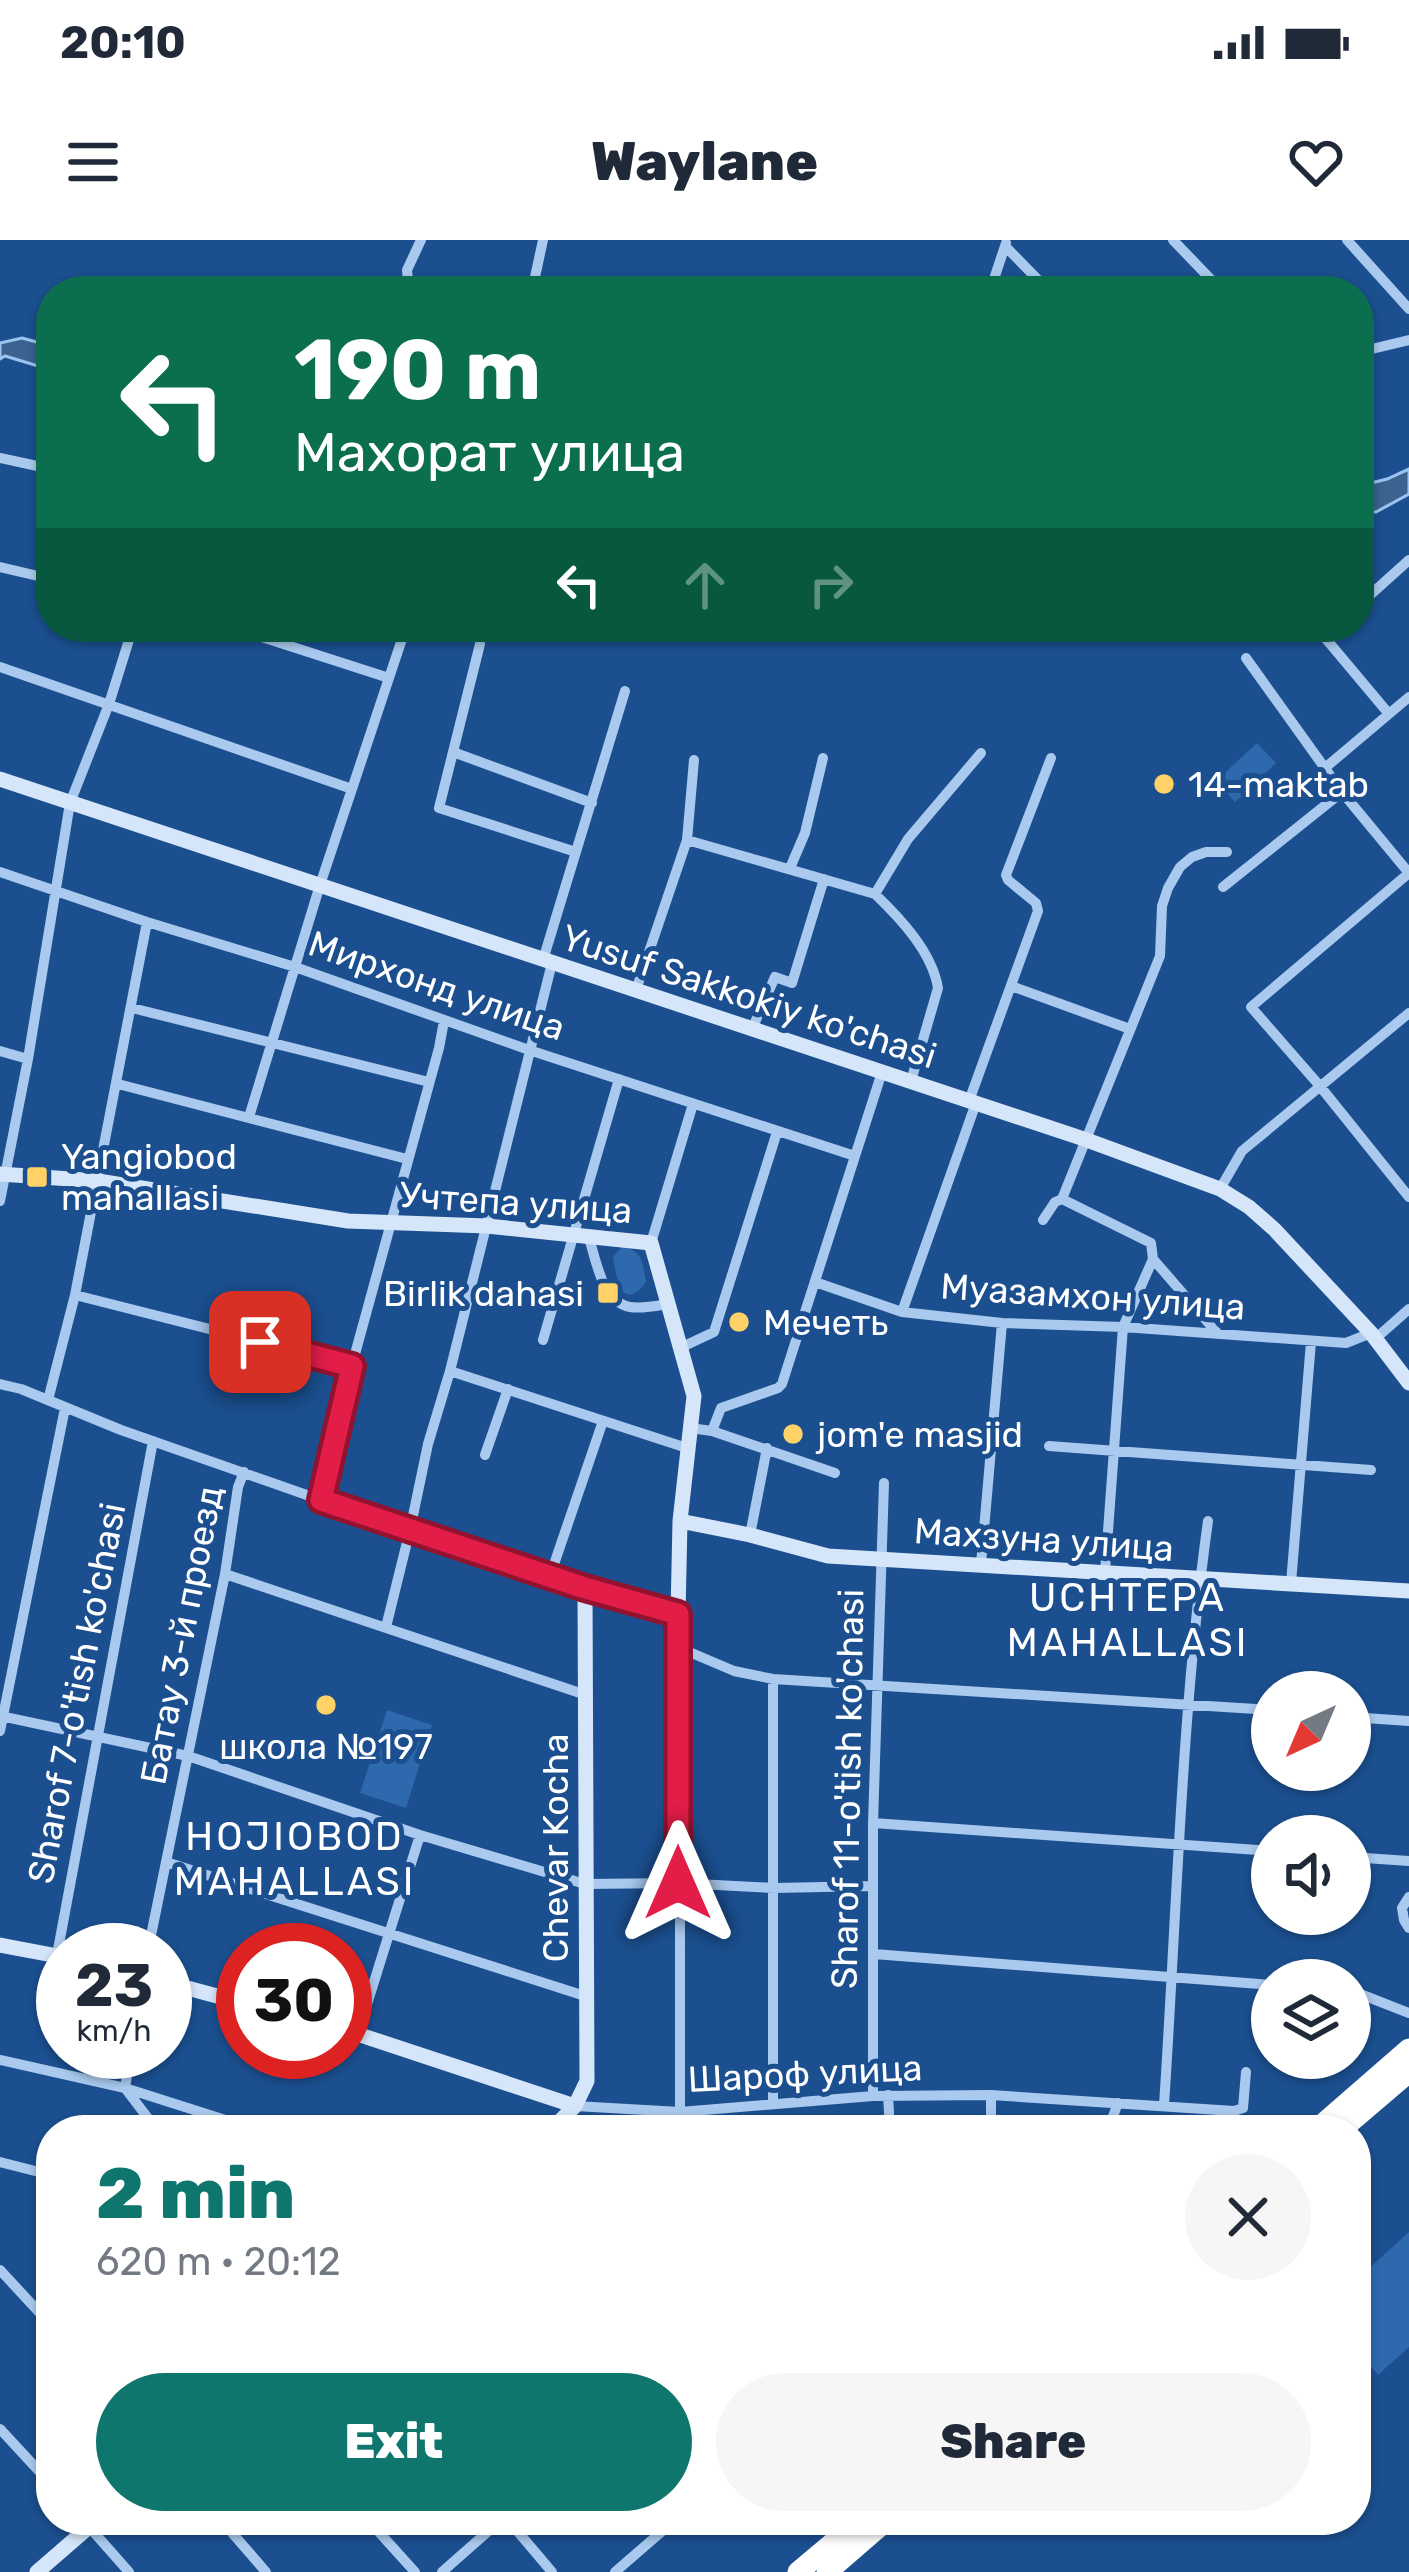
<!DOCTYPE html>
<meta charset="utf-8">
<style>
body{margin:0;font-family:Rubik,sans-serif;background:#f6f6f7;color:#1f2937;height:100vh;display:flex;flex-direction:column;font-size:45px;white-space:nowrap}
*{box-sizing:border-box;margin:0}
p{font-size:39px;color:#747a83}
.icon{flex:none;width:66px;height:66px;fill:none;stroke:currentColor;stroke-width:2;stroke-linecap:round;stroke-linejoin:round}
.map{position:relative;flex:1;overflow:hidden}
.side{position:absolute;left:36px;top:1875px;width:1335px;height:420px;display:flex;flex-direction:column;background:#fff;border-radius:48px;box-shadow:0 3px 9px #0004}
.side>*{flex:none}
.hud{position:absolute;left:36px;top:36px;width:1338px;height:366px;border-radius:48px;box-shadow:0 3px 9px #0004;background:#0b6e4f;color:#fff;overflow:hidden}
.needle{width:78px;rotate:224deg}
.tools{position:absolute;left:1251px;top:1431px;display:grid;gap:24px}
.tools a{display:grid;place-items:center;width:120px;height:120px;border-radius:50%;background:#fff;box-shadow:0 3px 9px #0004;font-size:60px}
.speed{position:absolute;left:36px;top:1683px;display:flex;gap:24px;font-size:60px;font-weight:700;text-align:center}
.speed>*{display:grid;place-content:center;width:156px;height:156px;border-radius:50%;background:#fff;box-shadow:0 3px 9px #0004;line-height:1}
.speed small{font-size:30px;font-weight:400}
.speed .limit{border:18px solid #d22;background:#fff;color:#111}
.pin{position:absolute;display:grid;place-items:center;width:102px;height:102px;color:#fff;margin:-51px;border-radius:24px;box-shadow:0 6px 18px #0006}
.me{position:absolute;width:132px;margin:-66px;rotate:0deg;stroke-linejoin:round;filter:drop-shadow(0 0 9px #0008)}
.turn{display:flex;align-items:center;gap:42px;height:252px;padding:0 60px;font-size:54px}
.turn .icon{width:156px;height:156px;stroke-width:2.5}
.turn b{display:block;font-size:84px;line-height:102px}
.lanes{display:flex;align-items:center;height:114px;padding:0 60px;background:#0003;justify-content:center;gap:60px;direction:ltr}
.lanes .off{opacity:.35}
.round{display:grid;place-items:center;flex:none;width:126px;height:126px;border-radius:63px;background:#f6f6f7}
.summary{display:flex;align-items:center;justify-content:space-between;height:204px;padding:0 60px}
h1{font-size:72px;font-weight:800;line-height:90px;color:#0f766e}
.action{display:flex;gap:24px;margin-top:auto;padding:24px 60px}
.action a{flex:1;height:138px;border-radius:72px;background:#0f766e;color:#fff;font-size:48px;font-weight:800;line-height:138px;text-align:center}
.action a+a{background:#f6f6f7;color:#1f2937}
.status{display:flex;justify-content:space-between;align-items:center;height:84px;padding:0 60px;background:#fff;direction:ltr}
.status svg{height:33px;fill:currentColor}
header{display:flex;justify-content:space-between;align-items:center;height:156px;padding:0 60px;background:#fff;font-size:54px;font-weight:800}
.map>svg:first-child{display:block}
.green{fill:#2e69ad}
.water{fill:#3c6290;stroke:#9cc4f0;stroke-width:3}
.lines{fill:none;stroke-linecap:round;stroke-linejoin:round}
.street{stroke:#a9c9ee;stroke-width:10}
.secondary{stroke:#d6e6fa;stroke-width:15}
.highway{stroke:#fff;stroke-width:21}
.route-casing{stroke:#92132f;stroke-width:30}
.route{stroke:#e11d48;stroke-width:21}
.poi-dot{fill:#ffd166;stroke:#1b4f8f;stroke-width:4.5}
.labels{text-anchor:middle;stroke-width:10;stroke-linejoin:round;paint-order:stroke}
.poi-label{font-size:36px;fill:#fff;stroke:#1b4f8f;text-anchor:start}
.street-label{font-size:36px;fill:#fff;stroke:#1b4f8f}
.neighbourhood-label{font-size:39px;letter-spacing:3px;fill:#fff;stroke:#1b4f8f}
</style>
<div class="status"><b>20:10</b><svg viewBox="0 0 49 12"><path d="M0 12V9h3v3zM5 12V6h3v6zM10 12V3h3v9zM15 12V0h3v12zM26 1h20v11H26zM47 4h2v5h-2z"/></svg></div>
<header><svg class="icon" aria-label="menu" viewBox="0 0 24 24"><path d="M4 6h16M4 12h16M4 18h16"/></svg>Waylane<svg class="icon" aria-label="heart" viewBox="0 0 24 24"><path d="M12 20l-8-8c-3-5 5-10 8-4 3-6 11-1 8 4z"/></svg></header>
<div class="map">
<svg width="1409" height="2332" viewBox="0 0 1409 2332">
<rect width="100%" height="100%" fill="#1b4f8f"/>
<!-- green -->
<path class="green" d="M1257 503 1276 523 1235 562 1216 541Z
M622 1007C643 1009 643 1025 646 1042 622 1075 616 1036 613 1017Z
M387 1470 432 1485 406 1568 360 1553Z
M1409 1992V2107L1378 2135 1356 2110V2040Z"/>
<!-- water -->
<path class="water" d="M22 98 51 106V130L5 116 0 119V103Z
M1409 229V254L1376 272H1359V246L1387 239Z
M829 387H932L900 400Z"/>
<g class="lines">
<!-- street -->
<path class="street" d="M1173 0 1222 51
M1347 0 1409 69
M1005 6 1049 51
M409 51 407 30 421 0
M532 51 543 0
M990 51 1006 3
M1359 112 1409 100
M0 218 51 229
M0 327 51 339
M1359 365 1409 320
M231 387 389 438
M1316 387 1389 474
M480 404 439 568 576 612
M1246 418 1342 552 1409 633
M0 427 352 549
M453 512 592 563
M1326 527 1409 457
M687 600 875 654C901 679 932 712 938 748L911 841
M790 628 805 593 823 518
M0 632 147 682 295 727 529 810 855 916
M1409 633 1251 767 1319 845 1409 957
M1223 647 1342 552
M875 654 908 599 981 513
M543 720 625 451
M1011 746 1130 789
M636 750 687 600 694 520
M132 768 429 842
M752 789 775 737 792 743 824 639
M0 811 28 819
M118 844 407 919
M969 861 1038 671 1036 663 1008 640 1006 635 1051 518
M249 877 320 645 406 387
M1220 949 1242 911 1409 773
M1062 959 1151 1003 1153 1019 1218 1094
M0 961 28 819 70 563 109 464 133 387
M1043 980 1055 962 1062 959 1160 716 1162 666 1168 648 1180 627 1192 617 1206 612H1227
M588 995C596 1018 601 1062 630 1067 642 1069 656 1066 668 1064
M651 1003 693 864
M815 1042 902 1072 1002 1083 1123 1087 1346 1103 1371 1093
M75 1055 352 1125
M902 1072 976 863
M1375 1099 1409 1069
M543 1100 619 839
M682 1107 714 1092 777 892
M450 1131 687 1208
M0 1144 21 1149 121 1190 321 1260 585 1348
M48 1160 75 1055 147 682
M690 1188 712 1191 835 1233
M712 1191 721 1168 778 1148 782 1144 882 832
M1049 1206 1371 1230
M485 1215 508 1149
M321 1260 352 1125 439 808 444 781
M750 1295 767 1208
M981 1324 1002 1083
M1105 1332 1123 1087 1153 1019
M225 1334 586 1455
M550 1336 603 1181
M1291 1343 1311 1102
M678 1374 680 1408V1872
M386 1387 410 1290 428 1204 450 1131 552 723
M680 1408 734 1431 773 1439 1272 1470
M0 1476 188 1516 420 1595 585 1644 678 1643 774 1648 872 1646
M1350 1477 1409 1481
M0 1491 65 1168
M873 1583 1272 1611
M1350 1617 1409 1621
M166 1622 585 1756
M1409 1657 1402 1668 1404 1680 1409 1688
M148 1710 225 1334 238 1247 244 1232
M874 1714 1272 1745
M57 1715 153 1201
M1350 1750 1409 1773
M358 1793 420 1595
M131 1812 125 1848 157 1890
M0 1820 125 1848 257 1890
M888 1855 890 1890
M991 1855V1890
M873 1856V1583L884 1243
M773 1863V1439
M1164 1865C1177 1671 1181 1474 1208 1281
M575 1866 680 1872 873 1856 991 1855 1234 1871 1243 1868 1246 1832
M1116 1890 1112 1879 1118 1863
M0 1922 51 1935
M0 2030 51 2085
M0 2189 51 2244
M83 2280 129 2332
M221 2280 266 2332
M368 2280 415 2332
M508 2280 552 2332
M442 2332 501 2280
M615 2332 675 2280"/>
<!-- secondary -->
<path class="secondary" d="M0 539 1084 899 1220 949 1249 967 1275 990 1371 1093 1409 1143
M0 934 98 941 348 981 487 986 651 1003 694 1156 680 1281 678 1374 585 1348 587 1841 575 1866 551 1890
M680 1281 750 1295 828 1316 1409 1351
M0 1705 63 1717
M165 1742 243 1763
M345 1790 575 1866
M37 2332 97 2280"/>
<!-- highway -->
<path class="highway" d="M1316 1890 1409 1809
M1341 1890 1409 1832
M798 2332 860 2280
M827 2332 887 2280"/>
</g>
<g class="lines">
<!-- route casing -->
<g class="route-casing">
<path id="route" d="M260 1102 352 1126 321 1260 585 1348 678 1374V1643"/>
</g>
<!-- route -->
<use href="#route" class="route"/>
</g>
<!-- markers -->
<g class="poi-dot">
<circle cx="1164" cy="544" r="12"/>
<rect x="25" y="925" width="24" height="24" rx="6"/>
<rect x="596" y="1041" width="24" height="24" rx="6"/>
<circle cx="739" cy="1082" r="12"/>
<circle cx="793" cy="1194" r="12"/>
<circle cx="326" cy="1465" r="12"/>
</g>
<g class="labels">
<!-- poi labels -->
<g class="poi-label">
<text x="1188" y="557">14-maktab</text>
<text x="61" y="929">Yangiobod<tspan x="61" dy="41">mahallasi</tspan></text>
<text x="584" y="1066" text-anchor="end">Birlik dahasi</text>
<text x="763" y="1095">Мечеть</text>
<text x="817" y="1207">jom'e masjid</text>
<text x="326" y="1519" text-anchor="middle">школа №197</text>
</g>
<!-- street labels -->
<g class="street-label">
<text transform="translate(437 745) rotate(19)" y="13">Мирхонд улица</text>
<text transform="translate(749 756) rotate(18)" y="13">Yusuf Sakkokiy ko'chasi</text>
<text transform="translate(516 962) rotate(4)" y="13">Учтепа улица</text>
<text transform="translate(1093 1056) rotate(4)" y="13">Муазамхон улица</text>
<text transform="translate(1044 1299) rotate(4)" y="13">Махзуна улица</text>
<text transform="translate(181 1395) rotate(-79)" y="13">Батау 3-й проезд</text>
<text transform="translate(76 1453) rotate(-79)" y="13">Sharof 7-o'tish ko'chasi</text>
<text transform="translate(847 1549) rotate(-89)" y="13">Sharof 11-o'tish ko'chasi</text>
<text transform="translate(555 1608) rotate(-90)" y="13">Chevar Kocha</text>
<text transform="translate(805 1833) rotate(-3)" y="13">Шароф улица</text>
</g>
<!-- neighbourhood labels -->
<g class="neighbourhood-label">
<text x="1128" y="1371">UCHTEPA<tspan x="1128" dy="45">MAHALLASI</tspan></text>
<text x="295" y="1610">HOJIOBOD<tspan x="295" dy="45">MAHALLASI</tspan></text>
</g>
</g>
</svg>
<div class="tools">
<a><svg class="needle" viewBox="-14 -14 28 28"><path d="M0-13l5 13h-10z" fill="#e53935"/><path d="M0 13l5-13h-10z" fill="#747a83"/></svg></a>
<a><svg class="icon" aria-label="sound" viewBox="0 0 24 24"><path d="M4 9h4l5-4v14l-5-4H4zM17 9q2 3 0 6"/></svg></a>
<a><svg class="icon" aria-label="layers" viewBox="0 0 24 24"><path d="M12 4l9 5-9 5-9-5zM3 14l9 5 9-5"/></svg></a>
</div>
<div class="speed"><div>23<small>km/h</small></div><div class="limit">30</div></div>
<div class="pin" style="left:260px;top:1102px;background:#d93025"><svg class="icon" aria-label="arrive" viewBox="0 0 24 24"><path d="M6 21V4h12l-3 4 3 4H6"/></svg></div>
<svg class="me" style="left:678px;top:1643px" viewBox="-20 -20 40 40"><path d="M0-17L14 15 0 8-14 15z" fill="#e11d48" stroke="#fff" stroke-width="4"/></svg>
<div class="hud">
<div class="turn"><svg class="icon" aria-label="left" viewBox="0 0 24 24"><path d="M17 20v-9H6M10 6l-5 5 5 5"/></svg><div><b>190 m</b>Махорат улица</div></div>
<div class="lanes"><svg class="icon" aria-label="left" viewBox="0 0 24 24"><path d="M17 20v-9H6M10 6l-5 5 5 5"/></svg><svg class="icon off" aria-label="ahead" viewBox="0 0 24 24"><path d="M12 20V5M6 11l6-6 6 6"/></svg><svg class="icon off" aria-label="right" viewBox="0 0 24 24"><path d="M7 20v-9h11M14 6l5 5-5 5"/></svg></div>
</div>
<section class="side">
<div class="summary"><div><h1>2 min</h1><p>620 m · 20:12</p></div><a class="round"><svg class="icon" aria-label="close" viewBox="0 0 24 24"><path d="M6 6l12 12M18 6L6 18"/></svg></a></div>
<div class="action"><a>Exit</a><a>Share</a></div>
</section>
</div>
